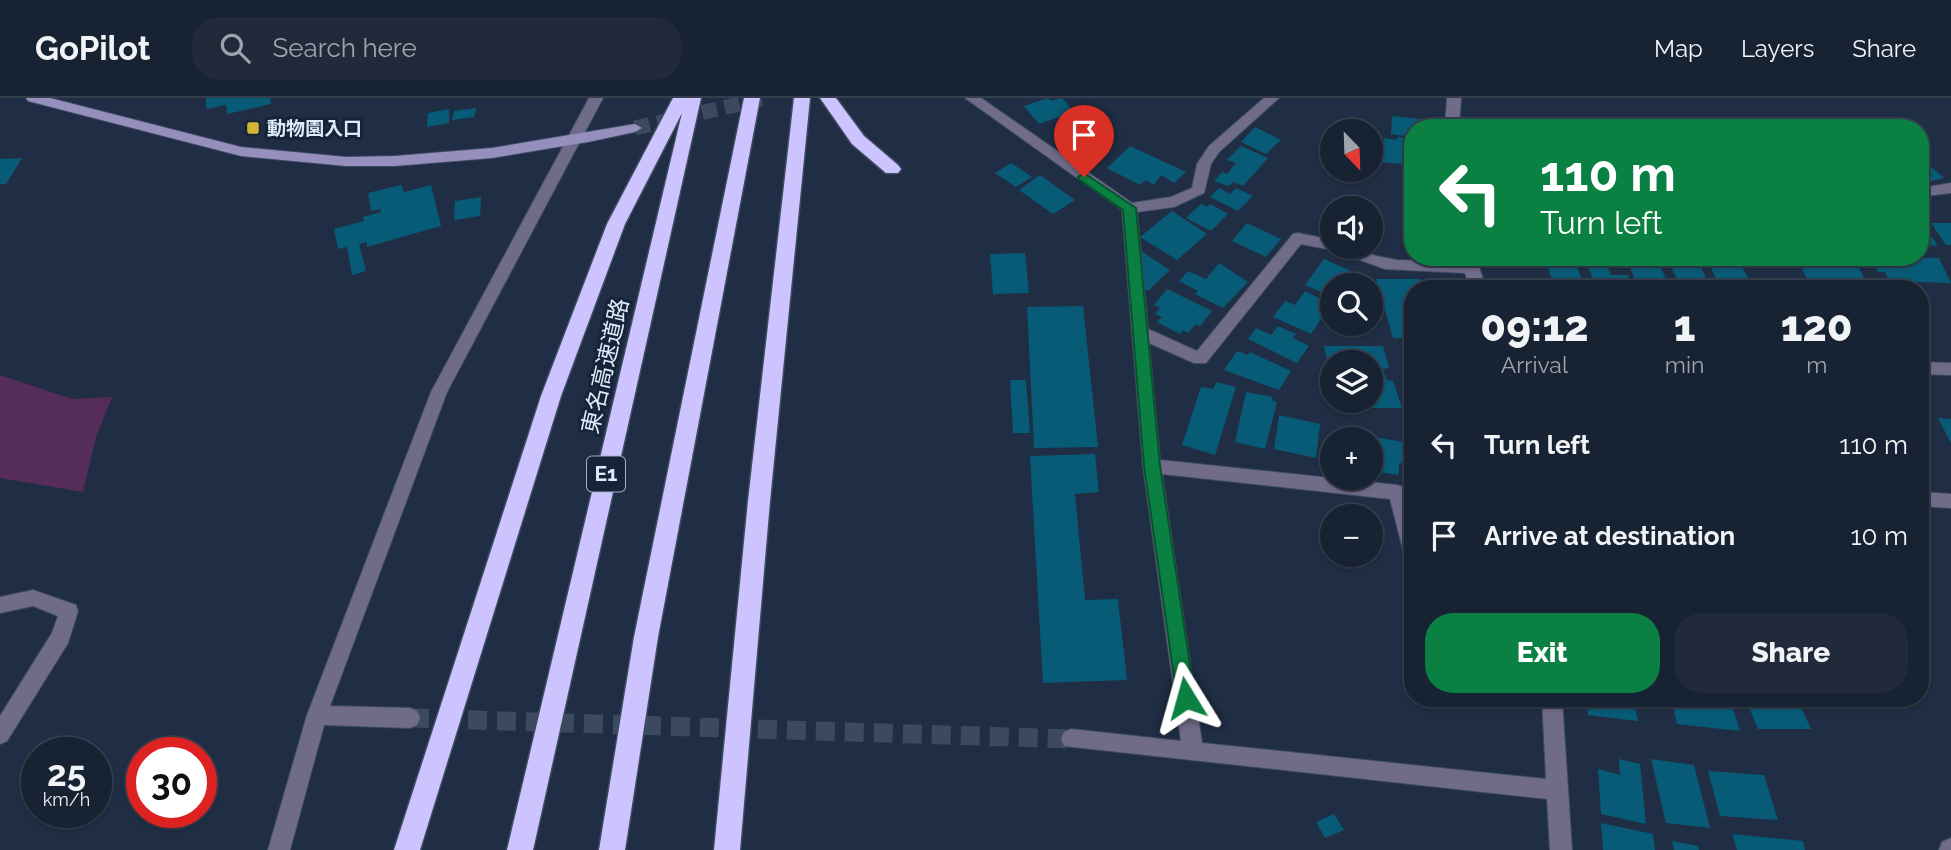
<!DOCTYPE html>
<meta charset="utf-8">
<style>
body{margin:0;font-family:Raleway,"Noto Sans JP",sans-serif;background:#202a3b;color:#f1f3f6;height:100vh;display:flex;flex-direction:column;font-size:26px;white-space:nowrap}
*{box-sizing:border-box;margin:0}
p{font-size:23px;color:#9ea4ac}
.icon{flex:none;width:38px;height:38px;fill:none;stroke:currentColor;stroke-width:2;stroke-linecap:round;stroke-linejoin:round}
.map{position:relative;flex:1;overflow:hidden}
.details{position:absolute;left:1404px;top:182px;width:525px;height:427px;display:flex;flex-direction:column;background:#172233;border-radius:28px;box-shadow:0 2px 5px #0004,0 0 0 2px #363f4e}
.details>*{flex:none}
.guide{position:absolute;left:1404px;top:21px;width:525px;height:147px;border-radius:28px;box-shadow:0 2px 5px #0004,0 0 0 2px #363f4e;background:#0b8043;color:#fff;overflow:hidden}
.needle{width:46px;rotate:157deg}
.controls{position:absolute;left:1320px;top:21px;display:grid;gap:14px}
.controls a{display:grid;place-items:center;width:63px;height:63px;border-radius:50%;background:#172233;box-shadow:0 2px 5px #0004,0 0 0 2px #363f4e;font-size:35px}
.speed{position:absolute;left:21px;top:639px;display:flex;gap:14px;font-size:35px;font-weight:700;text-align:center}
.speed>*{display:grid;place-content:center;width:91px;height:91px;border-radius:50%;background:#172233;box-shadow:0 2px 5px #0004,0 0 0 2px #363f4e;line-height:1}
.speed small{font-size:18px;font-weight:400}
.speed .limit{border:10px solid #d22;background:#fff;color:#111}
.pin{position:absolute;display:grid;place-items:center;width:60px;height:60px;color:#fff;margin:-72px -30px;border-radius:50% 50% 50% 0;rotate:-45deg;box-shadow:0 0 7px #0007}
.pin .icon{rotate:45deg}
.me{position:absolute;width:77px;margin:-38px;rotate:352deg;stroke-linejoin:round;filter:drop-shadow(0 0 5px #0008)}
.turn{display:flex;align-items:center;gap:24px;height:147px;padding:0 21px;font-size:32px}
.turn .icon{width:91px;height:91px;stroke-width:2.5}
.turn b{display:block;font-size:49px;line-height:60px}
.eta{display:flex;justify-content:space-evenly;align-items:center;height:119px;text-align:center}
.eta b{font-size:42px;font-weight:800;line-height:49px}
.action{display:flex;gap:14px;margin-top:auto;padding:14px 21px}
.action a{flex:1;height:80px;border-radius:28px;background:#0b8043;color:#fff;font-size:28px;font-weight:800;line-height:80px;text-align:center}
.action a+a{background:#202a3b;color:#f1f3f6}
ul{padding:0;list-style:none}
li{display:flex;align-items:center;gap:21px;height:91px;padding:0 21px}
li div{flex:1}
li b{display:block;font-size:26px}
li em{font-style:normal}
header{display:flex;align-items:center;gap:42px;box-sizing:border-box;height:98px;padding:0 35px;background:#172233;border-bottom:2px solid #363f4e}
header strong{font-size:33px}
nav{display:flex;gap:38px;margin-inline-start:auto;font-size:24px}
.search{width:490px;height:63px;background:#202a3b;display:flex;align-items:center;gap:18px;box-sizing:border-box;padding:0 24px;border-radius:28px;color:#9ea4ac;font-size:26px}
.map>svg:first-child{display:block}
.green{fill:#562c59}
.building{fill:#085b76}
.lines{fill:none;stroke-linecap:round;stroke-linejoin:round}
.street-tunnel{stroke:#3c4a5f;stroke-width:19;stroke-dasharray:19 10;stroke-linecap:butt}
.secondary-tunnel{stroke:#3c4a5f;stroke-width:15;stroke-dasharray:15 8;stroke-linecap:butt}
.street-casing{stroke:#3e4c61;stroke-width:2}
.secondary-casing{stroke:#3e4c61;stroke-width:2}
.highway-casing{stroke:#3e4c61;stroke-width:3}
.street{fill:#706b89;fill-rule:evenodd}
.secondary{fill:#968ebd;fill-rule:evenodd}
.highway{fill:#cdc3fe;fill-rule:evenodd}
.route{fill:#0b8043;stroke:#07532c;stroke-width:2}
.poi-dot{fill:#d3b635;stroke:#16243a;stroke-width:2.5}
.labels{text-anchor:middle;stroke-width:6;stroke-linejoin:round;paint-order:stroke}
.far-poi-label{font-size:19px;font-weight:bold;fill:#e0eaf9;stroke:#16243a;text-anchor:start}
.shield{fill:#16243a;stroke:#a3afc0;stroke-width:2}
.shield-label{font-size:21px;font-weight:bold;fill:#e0eaf9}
.street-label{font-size:23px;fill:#e0eaf9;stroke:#16243a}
</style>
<header>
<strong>GoPilot</strong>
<div class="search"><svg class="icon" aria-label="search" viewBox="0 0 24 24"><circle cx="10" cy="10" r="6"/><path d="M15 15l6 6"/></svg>Search here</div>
<nav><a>Map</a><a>Layers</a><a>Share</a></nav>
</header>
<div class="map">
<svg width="1951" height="752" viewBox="0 0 1951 752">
<rect width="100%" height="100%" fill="#1f2e44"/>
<!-- green -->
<path class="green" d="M0 277 72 301 112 299 96 339 83 394 0 380Z"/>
<!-- building -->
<path class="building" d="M206 0H270L271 6 227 16 226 7 206 11Z
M1048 0 1051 3 1062 0 1074 14 1039 26 1024 8Z
M476 10 474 19 452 22 454 13Z
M449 11V25L427 29 428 15Z
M1392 18 1420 21V30H1412V39L1391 36Z
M1255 29 1281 42 1266 56 1241 44Z
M1398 39 1412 41 1411 67 1382 64 1384 40 1397 42Z
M1130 48 1186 74 1174 85 1161 77 1154 87 1146 82 1140 87 1107 70Z
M1241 48 1268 60 1243 88 1233 84 1228 88 1214 83 1222 74 1227 76 1236 65 1227 62Z
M1920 59 1944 80 1920 86Z
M22 60 6 86H0V61Z
M1011 65 1032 79 1016 89 995 75Z
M1040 77 1075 102 1053 116 1019 92Z
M401 87 404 94 431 87 441 128 367 149V144L359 146 366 173 352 177 347 149 338 151 334 131 364 123 363 119 381 114 380 111 371 113 368 95Z
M1219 90 1230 96 1236 90 1253 98 1238 113 1210 99Z
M481 99 480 118 454 122 455 103Z
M1201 106 1207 109 1210 106 1228 116 1211 133 1186 120Z
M1172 113 1207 136 1177 162 1140 139Z
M1920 124 1938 147 1920 149Z
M1247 125 1281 141 1266 159 1232 143Z
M1931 125H1951V147H1946Z
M1139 152 1170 172 1148 193 1139 187Z
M1025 155 1029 195 993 196 990 156Z
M1802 159 1854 161 1870 191H1812L1801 169H1807Z
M1870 159 1939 160 1951 185 1889 183 1885 174H1878Z
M1324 161 1355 175 1346 187H1332V199L1305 187Z
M1708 164 1740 165 1754 191H1721Z
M1219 165 1248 184 1223 210 1195 196 1198 193 1179 183 1188 173 1206 181Z
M1669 165H1699L1711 191H1685L1682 184 1678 183Z
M1547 167 1577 168 1585 191H1555Z
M1629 167H1660L1670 191H1645L1642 184H1636Z
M1588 169 1608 170 1611 177H1628L1633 191H1597Z
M1376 181H1420L1423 191H1412V240H1393Z
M1507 185H1539L1541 191H1509Z
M1167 191 1212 213 1200 228 1196 226 1188 235 1183 232 1180 236 1157 224 1162 219 1155 216 1160 210 1154 207Z
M1305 193 1331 206 1311 236 1273 219 1285 203 1295 207Z
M1083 208 1098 349 1034 350 1027 209Z
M1278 228 1296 236 1293 240 1309 248 1297 265 1248 241 1256 230 1271 237Z
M1324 248H1383L1389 270 1383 271 1387 282 1393 283 1402 310H1340L1338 303H1370V264H1332L1331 277Z
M1237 253 1248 257 1250 254 1291 273 1279 292 1224 272Z
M1010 282H1026L1030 335H1013Z
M1216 284 1236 289 1215 357 1182 347 1201 289 1213 291Z
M1246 294 1272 299V302L1277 304 1265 351 1235 344Z
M1279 317 1320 326 1316 360 1274 351Z
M1938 320 1951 321V345Z
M1349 335 1404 344 1405 365H1399V377L1370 373V341H1349Z
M1095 356 1099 394 1075 396 1085 502 1118 501 1127 582 1043 585 1030 358Z
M1586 600H1633L1638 623 1588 617Z
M1671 600 1730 601 1740 633 1677 626Z
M1745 600H1797L1811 631H1758Z
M1619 661 1640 666 1646 726 1601 716 1598 671 1620 677Z
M1651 661 1694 667 1710 730 1666 725Z
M1708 673 1764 677 1778 722 1720 718Z
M1334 716 1344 732 1325 740 1316 724Z
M1601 725 1653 736 1655 752H1603Z
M1732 736 1803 743 1805 752H1737Z
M1672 743 1698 748 1699 752H1674Z"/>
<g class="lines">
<!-- street-tunnel -->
<path class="street-tunnel" d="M410 620 1071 641"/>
<!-- secondary-tunnel -->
<path class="secondary-tunnel" d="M635 30 766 0"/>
<!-- street casing -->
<g class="street-casing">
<path id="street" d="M589 0H603L447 294 330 608 410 610 417 613 420 620 417 627 410 630 324 627 290 752H268L307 617 431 294Z
M965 0H981L1132 105 1171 99 1192 90 1197 66 1209 48 1264 0H1279L1219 54 1211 66 1204 95 1174 109 1137 114 1148 231 1197 253 1293 136 1298 135 1332 142V149H1354L1376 158 1397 162 1462 164 1461 159H1476L1486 191H1470L1465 175 1385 171 1332 152 1301 146 1206 265H1194L1149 245 1160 362 1397 387 1403 389C1414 411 1413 436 1412 460L1406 458 1403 452 1390 401 1162 376 1202 645 1546 681 1542 600H1562L1572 752H1550L1547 701 1064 648 1061 641 1064 634 1071 631 1181 643 1143 368 1122 112Z
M1447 0H1461L1459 30H1445Z
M1951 85V95L1926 98 1920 95 1921 90Z
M1920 264 1951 265V277L1920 276Z
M1920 394 1951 396V410L1920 408Z
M33 492 76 507 78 513 68 545 7 643 0 646V618L52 535 58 518 33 508 0 515V499Z
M1951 740V752H1939L1942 744Z"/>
</g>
<!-- secondary casing -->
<g class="secondary-casing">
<path id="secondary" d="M26 0H50L241 49 346 59 395 58 492 50 635 26 642 30 635 34 588 44 492 60 395 68H346L241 58 28 3Z"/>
</g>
<!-- highway casing -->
<g class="highway-casing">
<path id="highway" d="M673 0H701L533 752H507L682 15 625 126 561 298 420 752H394L541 298 607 126Z
M744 0H760L658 539 625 752H599L634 539Z
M794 0H810L770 403 740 752H714L748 403Z
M820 0H836L864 38 898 67 901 71 898 75H886L852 46Z"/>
</g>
<!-- street -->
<use href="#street" class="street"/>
<!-- secondary -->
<use href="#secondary" class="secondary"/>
<!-- highway -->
<use href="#highway" class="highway"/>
</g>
<!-- route -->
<path class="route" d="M1084 75 1136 110 1160 368 1195 600 1192 606 1186 609 1179 606 1177 600 1144 368 1123 112 1080 82 1078 79Z"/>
<!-- markers -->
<rect class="poi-dot" x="246" y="23" width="14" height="14" rx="3.5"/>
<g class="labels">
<!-- far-poi labels -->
<g class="far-poi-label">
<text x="267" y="37">動物園入口</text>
</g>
<!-- shield labels -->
<rect class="shield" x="587" y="358.5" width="38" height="35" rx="5"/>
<g class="shield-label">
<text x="606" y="383">E1</text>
</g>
<!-- street labels -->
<g class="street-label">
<text transform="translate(605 268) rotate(-77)" y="8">東名高速道路</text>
</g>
</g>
</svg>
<div class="controls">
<a><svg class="needle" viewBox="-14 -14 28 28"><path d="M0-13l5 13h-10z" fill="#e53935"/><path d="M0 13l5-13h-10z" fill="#9ea4ac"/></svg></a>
<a><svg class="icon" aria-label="sound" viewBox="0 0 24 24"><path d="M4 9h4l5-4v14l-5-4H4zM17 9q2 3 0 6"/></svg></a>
<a><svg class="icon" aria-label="search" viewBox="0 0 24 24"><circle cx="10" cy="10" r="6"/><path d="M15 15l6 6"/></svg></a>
<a><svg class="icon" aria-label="layers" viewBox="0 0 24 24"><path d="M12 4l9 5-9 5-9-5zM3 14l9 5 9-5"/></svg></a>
<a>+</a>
<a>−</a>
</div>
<div class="speed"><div>25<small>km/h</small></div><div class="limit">30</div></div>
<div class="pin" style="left:1084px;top:79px;background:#d93025"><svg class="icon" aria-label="arrive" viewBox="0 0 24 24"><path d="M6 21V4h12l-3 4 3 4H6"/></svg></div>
<svg class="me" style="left:1186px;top:600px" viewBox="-20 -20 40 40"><path d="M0-17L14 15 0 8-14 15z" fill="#0b8043" stroke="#fff" stroke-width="4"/></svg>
<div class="guide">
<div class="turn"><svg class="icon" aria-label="left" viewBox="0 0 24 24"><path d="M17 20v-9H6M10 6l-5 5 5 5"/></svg><div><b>110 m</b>Turn left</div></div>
</div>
<section class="details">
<div class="eta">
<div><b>09:12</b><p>Arrival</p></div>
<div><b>1</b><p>min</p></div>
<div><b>120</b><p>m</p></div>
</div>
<ul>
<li><svg class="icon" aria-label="left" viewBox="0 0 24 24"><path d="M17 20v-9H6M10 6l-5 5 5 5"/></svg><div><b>Turn left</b></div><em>110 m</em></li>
<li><svg class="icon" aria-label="arrive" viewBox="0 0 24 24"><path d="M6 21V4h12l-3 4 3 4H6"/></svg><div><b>Arrive at destination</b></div><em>10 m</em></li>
</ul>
<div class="action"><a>Exit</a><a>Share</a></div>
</section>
</div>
